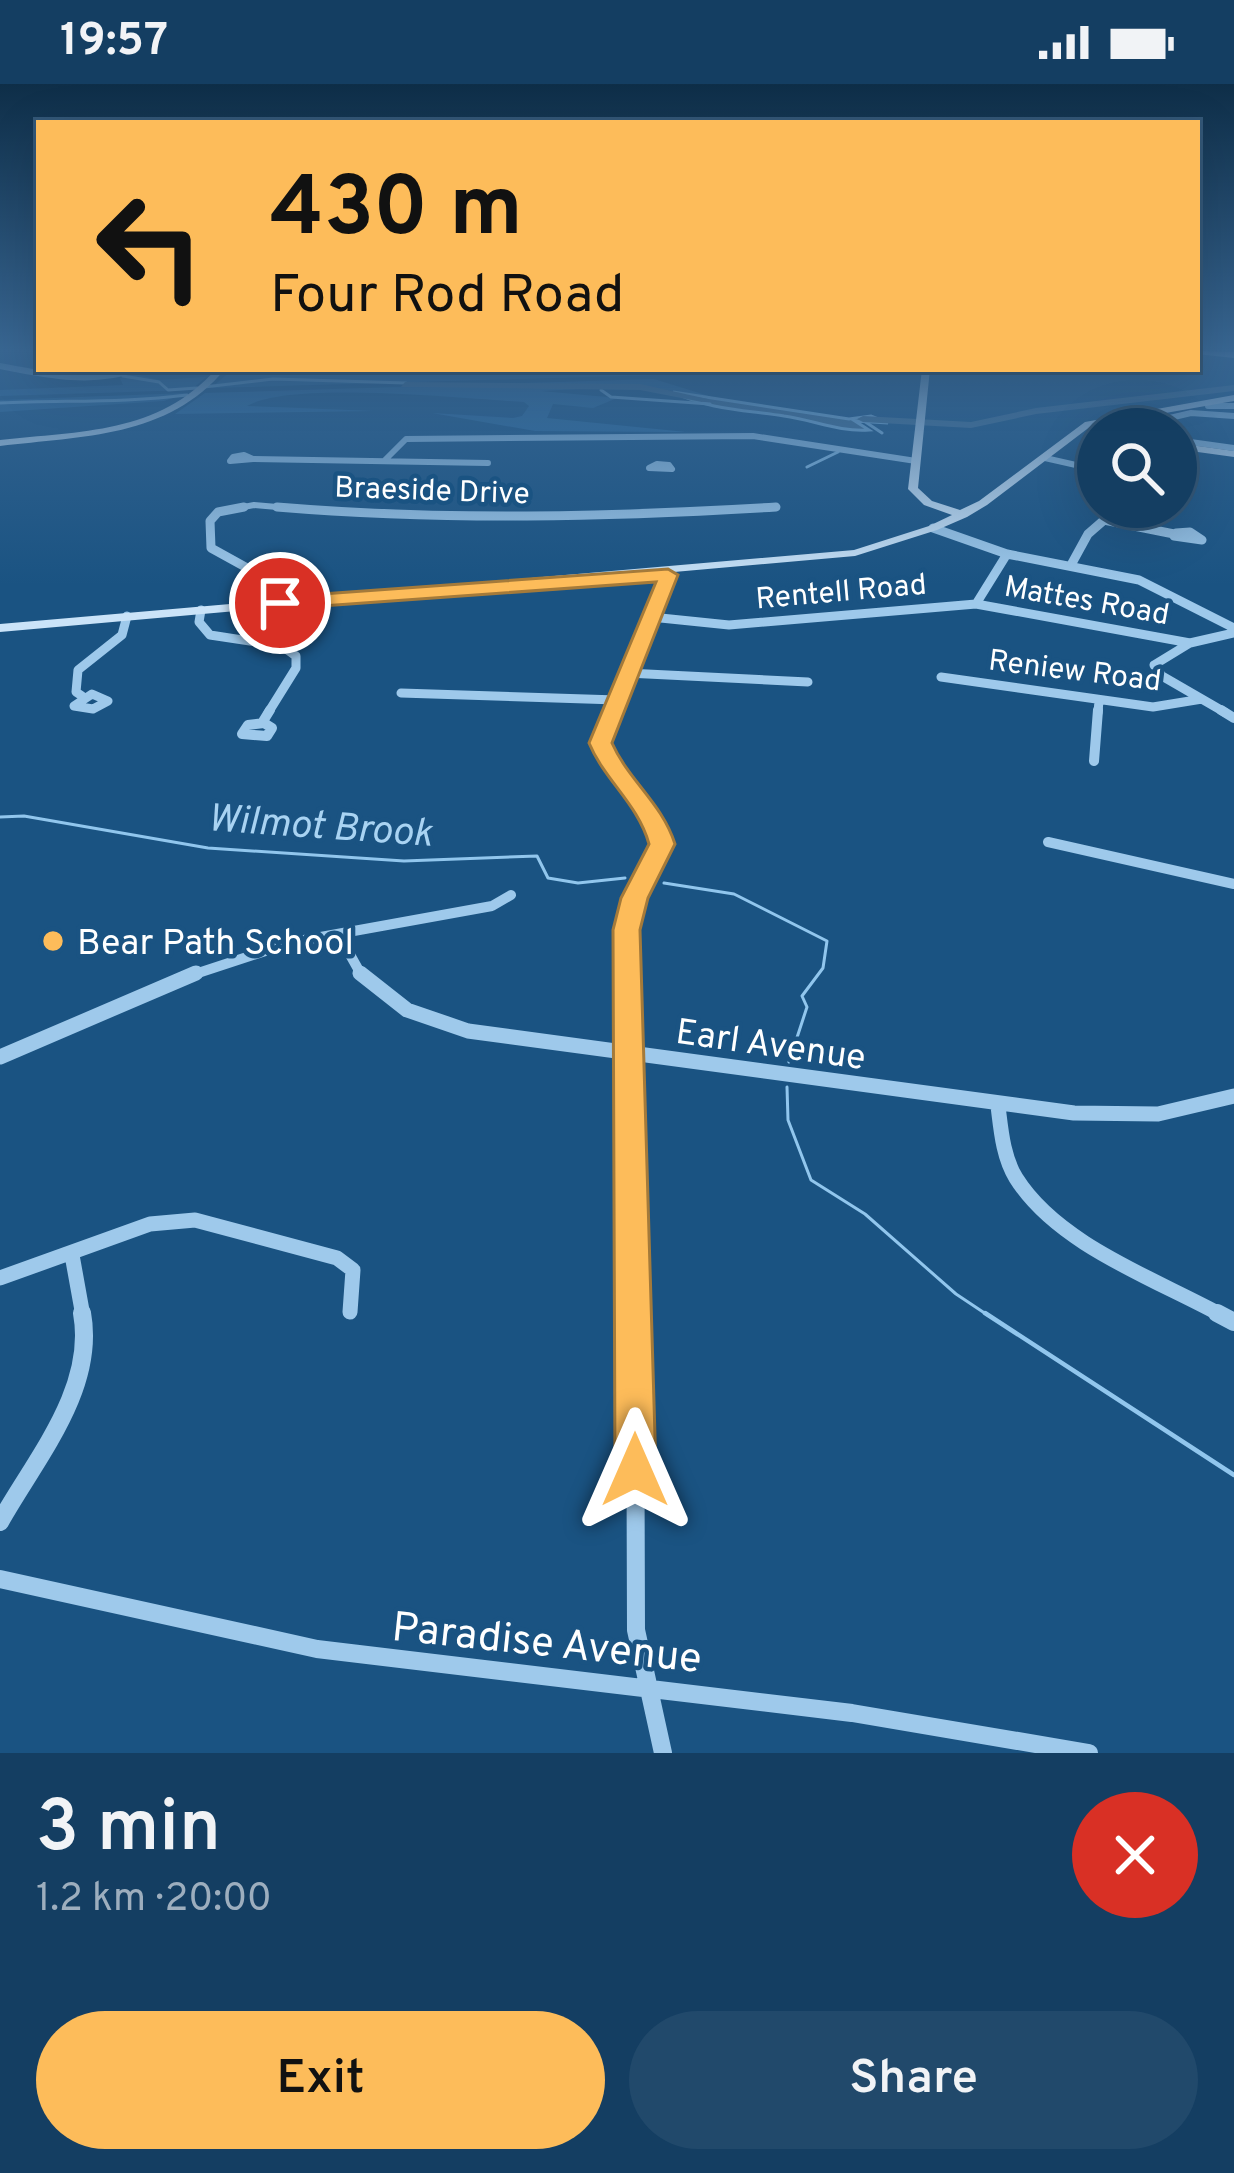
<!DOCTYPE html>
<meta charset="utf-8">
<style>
body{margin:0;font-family:Overpass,sans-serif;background:#21496b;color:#f1f3f6;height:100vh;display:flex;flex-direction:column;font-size:45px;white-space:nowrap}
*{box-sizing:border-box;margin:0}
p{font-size:39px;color:#9daebe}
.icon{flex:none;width:66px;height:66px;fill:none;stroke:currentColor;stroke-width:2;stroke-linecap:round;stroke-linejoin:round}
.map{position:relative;height:1669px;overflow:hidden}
.drawer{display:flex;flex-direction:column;background:#143e62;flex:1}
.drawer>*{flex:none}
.top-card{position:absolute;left:36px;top:36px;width:1164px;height:252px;border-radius:0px;box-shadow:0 12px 48px #0002,0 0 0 3px #335777;background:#fdbc5a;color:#111;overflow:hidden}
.tools{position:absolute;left:1077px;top:324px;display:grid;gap:24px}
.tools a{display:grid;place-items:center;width:120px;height:120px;border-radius:50%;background:#143e62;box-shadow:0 12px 48px #0002,0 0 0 3px #335777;font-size:60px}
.pin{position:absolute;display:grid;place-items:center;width:102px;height:102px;color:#fff;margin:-51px;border:6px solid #fff;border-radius:50%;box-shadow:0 3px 12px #0007}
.me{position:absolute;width:132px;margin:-66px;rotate:0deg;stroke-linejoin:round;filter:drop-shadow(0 0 9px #0008)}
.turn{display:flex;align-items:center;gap:42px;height:252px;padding:0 36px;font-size:54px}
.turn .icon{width:156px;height:156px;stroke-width:2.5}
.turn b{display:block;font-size:84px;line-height:102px}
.round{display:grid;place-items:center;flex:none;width:126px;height:126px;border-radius:63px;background:#21496b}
.overview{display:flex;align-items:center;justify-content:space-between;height:204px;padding:0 36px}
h1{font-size:72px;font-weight:600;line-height:90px}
.action{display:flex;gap:24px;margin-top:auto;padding:24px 36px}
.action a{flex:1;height:138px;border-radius:72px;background:#fdbc5a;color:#111;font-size:48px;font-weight:600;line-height:138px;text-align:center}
.action a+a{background:#21496b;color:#f1f3f6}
.status{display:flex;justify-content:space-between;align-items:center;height:84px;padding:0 60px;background:#143e62;direction:ltr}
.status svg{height:33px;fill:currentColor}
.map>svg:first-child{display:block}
.green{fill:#2d6da1}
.water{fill:#4b7598;stroke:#91c6ed;stroke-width:3}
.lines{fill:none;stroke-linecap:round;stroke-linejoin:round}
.stream-far1{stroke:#91c6ed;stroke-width:3}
.stream{stroke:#91c6ed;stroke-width:4.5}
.river{fill:#4b7598;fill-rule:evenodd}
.street-far4{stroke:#9ec9eb;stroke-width:6}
.street-far3{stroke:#9ec9eb;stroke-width:9}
.street-far2{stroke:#9ec9eb;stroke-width:10}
.street-far1{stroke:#9ec9eb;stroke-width:15}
.street{stroke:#9ec9eb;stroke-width:18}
.secondary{fill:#cae3f8;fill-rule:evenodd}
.primary{fill:#e2f0ff;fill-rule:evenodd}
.route{fill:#fdbc5a;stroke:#a47a3a;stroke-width:3}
.poi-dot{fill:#fdbc5a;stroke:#1a5382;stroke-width:4.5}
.labels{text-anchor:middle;stroke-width:9;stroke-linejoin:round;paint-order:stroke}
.far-street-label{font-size:30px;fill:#fff;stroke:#1a5382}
.poi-label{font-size:36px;fill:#fff;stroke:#1a5382;text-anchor:start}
.street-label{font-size:36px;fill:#fff;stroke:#1a5382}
.water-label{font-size:39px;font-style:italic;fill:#a9d3f2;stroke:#1a5382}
.near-street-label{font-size:42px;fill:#fff;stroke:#1a5382}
</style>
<div class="status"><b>19:57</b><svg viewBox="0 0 49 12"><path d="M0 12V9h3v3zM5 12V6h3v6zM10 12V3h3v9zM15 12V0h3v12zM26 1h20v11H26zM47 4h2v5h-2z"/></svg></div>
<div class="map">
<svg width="1234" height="1669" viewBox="0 0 1234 1669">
<rect width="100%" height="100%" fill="#1a5382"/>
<!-- green -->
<path class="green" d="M290 285H592L611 290 864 285 211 304 232 286 282 290Z
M134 290 159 296 206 293 191 306 0 312V306L123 301 120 294Z
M654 295 712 313 640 302 541 307 617 314 593 324 553 320 547 334 686 348 535 347 432 329 513 334 522 332 529 322 524 318C466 315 292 296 247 322L374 327 175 330 205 309Z
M187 309 164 317 0 328V316Z"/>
<!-- water -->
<path class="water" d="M673 308 849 335 871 332 888 339 855 337 869 346C838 348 814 336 784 332 746 326 709 326 673 308Z"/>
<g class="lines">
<!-- stream-far1 -->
<path class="stream-far1" d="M123 292 159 298 168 306 197 304
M204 303 273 295 406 299
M601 306 611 313 710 320
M0 319C63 316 125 319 187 311
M861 335 882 349
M807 383 838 368
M0 733 24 732 208 764 404 777 537 772 548 794 578 799 625 794
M664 799 734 810 827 857 823 884 802 912 807 923 789 978
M787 1003 788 1036 811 1096 865 1130 956 1210 989 1232"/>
<!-- stream -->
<path class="stream" d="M985 1229 1234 1391"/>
<!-- river -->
<path class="river" d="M405 298 640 300 708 315 702 318 640 306 401 303Z
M1234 301V307L1036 330 971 344 863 338 857 335 863 332 971 338 1036 324Z"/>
<!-- street-far4 -->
<path class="street-far4" d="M0 282C46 291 92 301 137 285
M1208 322H1234
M1123 345 1191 329 1234 332
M1176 356 1234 364
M244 371 253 375 230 377 233 373Z
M1045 374 1098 386
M252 375 488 379
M385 376 406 355 753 352 916 377
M657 380 669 381 672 385 649 384Z
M228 426 254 421 312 426
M725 426 776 423
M1116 426 1119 423"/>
<!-- street-far3 -->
<path class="street-far3" d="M244 423 218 428 210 437 211 464 260 491 280 519
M277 423C445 437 608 433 776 423
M1104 436 1174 450
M933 444 1007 470 1139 496 1234 544
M1190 448 1202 456 1174 452 1176 449Z
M1071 481 1088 450 1119 423
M976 520 1190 559
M201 526 199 538 210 551 282 562 296 572V584L268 629
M651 533 729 541 976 520 1007 470
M627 589 808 598
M941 593 1153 623 1202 615
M401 609 617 616
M92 610 108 617 93 625 74 622Z
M82 612 76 608 78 586 122 551 127 532
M613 629 667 488
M1098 629 1099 616
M1226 629 1162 592 1154 581 1190 559 1234 549"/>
<!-- street-far2 -->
<path class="street-far2" d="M614 626 601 659C615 698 654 718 662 760L629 830 627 892
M1221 626 1234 634
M262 639 270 626
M264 639 272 644 267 652 242 650 248 641Z
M1094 677 1098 626
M1048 758 1234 800
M339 851 362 892
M189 892 293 858 492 822 511 811"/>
<!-- street-far1 -->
<path class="street-far1" d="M360 889 407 926 468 947 1074 1029 1158 1030 1234 1012
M627 889 635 1232
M0 973 196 889
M998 1022C1001 1046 1003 1073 1016 1094 1058 1161 1156 1195 1223 1232
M72 1171 83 1232
M0 1194 150 1140 195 1136 337 1174 353 1186 350 1228"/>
<!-- street -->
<path class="street" d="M635 1229 636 1546 663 1669
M1217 1229 1234 1238
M0 1438C36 1374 96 1305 82 1229
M0 1495 317 1565 852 1629 1089 1669"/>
<!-- secondary -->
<path class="secondary" d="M216 285H225C168 354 82 352 0 362V356C80 347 159 350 216 285Z
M922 285H930L918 404 932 417 960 426 979 417 1085 338 1234 311V317L1091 342 987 421 967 433 937 446 855 472 0 548V540L854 466 929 442 952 431 924 421 908 405Z
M1176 359 1234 367V373L1176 365Z"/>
<!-- primary -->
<path class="primary" d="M1197 267 1234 268V274L1197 270Z"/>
</g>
<!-- sky -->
<linearGradient id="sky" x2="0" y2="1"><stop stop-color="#0e2e48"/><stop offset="0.53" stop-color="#386692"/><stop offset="1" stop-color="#386692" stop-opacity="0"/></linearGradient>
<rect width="1234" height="501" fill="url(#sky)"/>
<!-- route -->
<path class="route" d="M668 485 678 491 612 659C629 697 662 719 675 760L648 814 640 846 656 1386 650 1400 635 1405 621 1400 615 1386 613 846 621 814 649 760C638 720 605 697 589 659L656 498 280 525 270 519 280 513Z"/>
<!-- markers -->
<circle class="poi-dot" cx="53" cy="857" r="12"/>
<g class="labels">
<!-- far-street labels -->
<g class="far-street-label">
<text transform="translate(432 406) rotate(2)" y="10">Braeside Drive</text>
<text transform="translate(841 507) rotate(-5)" y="10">Rentell Road</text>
<text transform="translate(1087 516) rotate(10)" y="10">Mattes Road</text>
<text transform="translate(1075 586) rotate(7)" y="10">Reniew Road</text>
</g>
<!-- poi labels -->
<g class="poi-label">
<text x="77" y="870">Bear Path School</text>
</g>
<!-- street labels -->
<g class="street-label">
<text transform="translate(771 959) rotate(8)" y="13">Earl Avenue</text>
</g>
<!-- water labels -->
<g class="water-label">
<text transform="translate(320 740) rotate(4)" y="14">Wilmot Brook</text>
</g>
<!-- near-street labels -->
<g class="near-street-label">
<text transform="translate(547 1557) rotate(6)" y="15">Paradise Avenue</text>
</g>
</g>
</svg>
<div class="tools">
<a><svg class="icon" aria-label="search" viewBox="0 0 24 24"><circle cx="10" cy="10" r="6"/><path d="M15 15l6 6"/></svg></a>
</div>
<div class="pin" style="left:280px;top:519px;background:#d93025"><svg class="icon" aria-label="arrive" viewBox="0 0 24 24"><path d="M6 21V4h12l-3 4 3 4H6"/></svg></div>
<svg class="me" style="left:635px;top:1386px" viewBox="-20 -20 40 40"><path d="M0-17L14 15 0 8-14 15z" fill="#fdbc5a" stroke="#fff" stroke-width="4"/></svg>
<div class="top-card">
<div class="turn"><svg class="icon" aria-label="left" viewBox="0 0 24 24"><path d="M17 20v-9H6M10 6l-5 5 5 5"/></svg><div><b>430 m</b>Four Rod Road</div></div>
</div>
</div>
<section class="drawer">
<div class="overview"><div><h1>3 min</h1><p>1.2 km · 20:00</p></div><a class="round" style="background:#d93025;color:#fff"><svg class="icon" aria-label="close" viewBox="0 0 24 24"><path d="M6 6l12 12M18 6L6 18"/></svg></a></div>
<div class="action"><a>Exit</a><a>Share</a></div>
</section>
